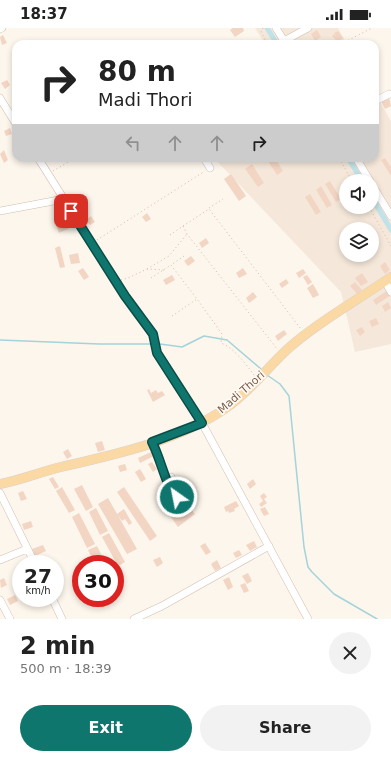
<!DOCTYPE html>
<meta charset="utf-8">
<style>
body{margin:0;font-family:"DejaVu Sans",sans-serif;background:#f2f2f2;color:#222;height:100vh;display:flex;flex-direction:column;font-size:15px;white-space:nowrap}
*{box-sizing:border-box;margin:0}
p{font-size:13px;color:#767676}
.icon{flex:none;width:22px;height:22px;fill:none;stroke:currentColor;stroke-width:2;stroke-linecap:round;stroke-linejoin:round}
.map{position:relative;height:591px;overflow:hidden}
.details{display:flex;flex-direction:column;background:#fff;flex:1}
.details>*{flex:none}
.guide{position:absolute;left:12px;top:12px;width:367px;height:122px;border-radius:12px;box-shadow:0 2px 6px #0003;background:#fff;color:#222;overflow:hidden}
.tools{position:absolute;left:339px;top:146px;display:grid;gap:8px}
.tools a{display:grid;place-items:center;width:40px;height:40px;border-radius:50%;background:#fff;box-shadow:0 2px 6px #0003;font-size:20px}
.speed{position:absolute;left:12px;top:527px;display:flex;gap:8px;font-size:20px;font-weight:700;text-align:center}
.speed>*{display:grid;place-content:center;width:52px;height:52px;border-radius:50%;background:#fff;box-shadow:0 2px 6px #0003;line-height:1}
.speed small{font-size:10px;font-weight:400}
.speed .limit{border:6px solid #d22;background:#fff;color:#111}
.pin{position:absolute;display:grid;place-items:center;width:34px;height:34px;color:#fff;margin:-17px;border-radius:8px;box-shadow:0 2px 6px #0006}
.me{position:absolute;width:44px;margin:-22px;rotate:327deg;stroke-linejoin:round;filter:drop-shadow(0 0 3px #0008)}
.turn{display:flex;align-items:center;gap:14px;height:84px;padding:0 20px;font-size:18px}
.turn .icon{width:52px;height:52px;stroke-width:2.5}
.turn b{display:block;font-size:28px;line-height:34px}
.lanes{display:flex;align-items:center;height:38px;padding:0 20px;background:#0003;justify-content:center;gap:20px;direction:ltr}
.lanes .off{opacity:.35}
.round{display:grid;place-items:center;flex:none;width:42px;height:42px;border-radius:21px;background:#f2f2f2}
.summary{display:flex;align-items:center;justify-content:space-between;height:68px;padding:0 20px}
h1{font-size:24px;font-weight:700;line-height:30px}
.cta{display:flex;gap:8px;margin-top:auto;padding:8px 20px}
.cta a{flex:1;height:46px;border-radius:24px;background:#0f766e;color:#fff;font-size:16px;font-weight:700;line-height:46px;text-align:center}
.cta a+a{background:#f2f2f2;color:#222}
.status{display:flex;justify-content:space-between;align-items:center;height:28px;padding:0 20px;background:#fff;direction:ltr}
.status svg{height:11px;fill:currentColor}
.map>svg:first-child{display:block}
.residential{fill:#f5e8da;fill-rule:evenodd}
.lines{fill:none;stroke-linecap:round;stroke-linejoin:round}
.stream{stroke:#a5d3da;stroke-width:1.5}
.canal{stroke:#bfe3e8;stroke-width:5}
.building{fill:#f3d5c3}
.minor-casing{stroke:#d1beb0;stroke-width:8}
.major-casing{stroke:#dad1cd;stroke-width:10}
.path{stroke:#d9b8a5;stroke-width:1;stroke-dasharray:1 3;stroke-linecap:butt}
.minor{stroke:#fff;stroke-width:7}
.major{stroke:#fbd9a5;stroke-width:9}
.route-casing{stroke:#0a4d48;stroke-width:10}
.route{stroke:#0f766e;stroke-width:7}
.labels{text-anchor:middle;stroke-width:3.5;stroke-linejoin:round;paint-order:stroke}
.street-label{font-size:11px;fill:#7a5c4d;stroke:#fffaf3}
</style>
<div class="status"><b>18:37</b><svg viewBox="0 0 49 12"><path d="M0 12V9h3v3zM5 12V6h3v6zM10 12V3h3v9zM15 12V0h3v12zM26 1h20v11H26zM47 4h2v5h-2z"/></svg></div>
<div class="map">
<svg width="391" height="591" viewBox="0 0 391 591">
<rect width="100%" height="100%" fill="#fdf6ec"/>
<!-- residential -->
<path class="residential" d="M255 0H338L347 16H265Z
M375 65 391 93V316L355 324 341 264 214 130H375ZM346 153H372V179H346ZM346 201H372V227H346Z"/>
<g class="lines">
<!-- stream -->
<path class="stream" d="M0 312 99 316H152
M160 316 182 319 204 308 227 312 261 341
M267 347 280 356 289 368 304 519 308 539 312 544 334 566 377 591"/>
<!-- canal -->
<path class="canal" d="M267 0 277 16
M348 130 362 153
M372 170 391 202"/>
</g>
<!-- building -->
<path class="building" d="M233 0H243L244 3 235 9 230 2Z
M317 2 321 9 315 13 311 6Z
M338 3 343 10 338 14 332 8 334 6 337 9 334 5Z
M3 7 7 15 2 17 0 9Z
M7 52 10 57 5 61 1 55Z
M389 69 391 78 385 81 381 73Z
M10 100 12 106 6 108 4 103Z
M4 122 8 132 4 135 0 126Z
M266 130H275L283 143 277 147Z
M385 130 391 139V148L381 132Z
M252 136 264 155 258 159 245 141Z
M231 146 246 168 239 173 224 151Z
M330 153 341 171 336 174 325 156Z
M321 158 332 177 327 180 316 162Z
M310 166 321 184 316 187 305 169Z
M147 185 151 191 146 194 142 189Z
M91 188 95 194 90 197 86 192Z
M68 193 70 200 59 205 56 197Z
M206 210 209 215 202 220 199 215Z
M60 218 65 239 60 240 55 220Z
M78 225 80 235 71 236 69 227Z
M191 228 195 233 188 238 184 233Z
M385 234 390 242 385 246 380 238Z
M83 240 89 249 84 252 78 243Z
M243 240 247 246 239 250 236 245Z
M303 241 306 245 299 250 296 245Z
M362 245 368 254 361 258 355 250Z
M172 247 175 252 166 257 163 252Z
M307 247 312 254 308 257 303 249Z
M286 251 289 255 282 260 279 256Z
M355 254 362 262 357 266 350 258Z
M313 256 319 267 313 270 307 260Z
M388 262 391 267 376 277 373 272Z
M253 264 257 269 249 275 246 270Z
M388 274 391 280 385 284 382 278Z
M376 290 379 296 372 299 369 293Z
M362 299 365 304 360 308 356 302Z
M284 302 287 306 278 313 275 308Z
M149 361 151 365 156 362 158 365 162 363 165 367 153 374 147 362Z
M102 413 105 422 98 424 95 415Z
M68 421 72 428 67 431 63 424Z
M151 424 154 428 140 435 138 430Z
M152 434 157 441 153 444 148 436Z
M125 436 127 442 120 444 118 438Z
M140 441 146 451 141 454 135 444Z
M53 449 59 459 55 461 49 451Z
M253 451 256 456 250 461 247 456Z
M82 457 93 479 86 483 74 461Z
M62 459 75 482 69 485 56 463Z
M124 459 157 508 150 513 117 464Z
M23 463 27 471 21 473 18 465Z
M163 463 175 481 169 485 157 468Z
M264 465 267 469 264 471 267 475 261 479 259 476 263 473 260 468Z
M108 470 137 521 127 526 98 476Z
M236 473 239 478 234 481 235 483 229 485 228 483 226 484 224 479Z
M185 474 195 486 178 499 171 489 179 483 177 480Z
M265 479 269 486 264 488 260 481Z
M96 480 108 503 100 507 89 484Z
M124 481 132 495 129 497 125 491 122 493 117 486Z
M79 485 95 516 87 520 72 489Z
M31 493 33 499 24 502 22 496Z
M109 505 125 534 118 538 102 509Z
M254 513 257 519 250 523 246 517Z
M205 515 211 524 206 527 200 518Z
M43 517 46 523 35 528 32 521Z
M97 518 106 536H95L88 522Z
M239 522 242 527 236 530 233 525Z
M160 529 163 535 157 539 153 532Z
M217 532 221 540 215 543 211 536Z
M248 545 252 553 247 556 242 548Z
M229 549 233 559 228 562 223 552Z
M4 550 7 557 1 560 0 552Z
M245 555 249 563 244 565 240 557Z
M15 567 18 573 10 577 7 571Z"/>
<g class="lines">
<!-- minor casing -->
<g class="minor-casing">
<path id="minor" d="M276 0 286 16
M0 1 2 0
M284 13 308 0
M0 70 16 96
M375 73 389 66
M38 130 125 268 153 306 157 325 202 395 308 591
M204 130 210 140
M356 130 370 153
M372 157 391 188
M0 183 64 171
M385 253 391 264
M152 414C161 432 164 451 174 468L177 469 178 462 171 449
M0 465 35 536
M0 532 27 521
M52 570 62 591
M0 572 10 591
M134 591 162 578 269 518"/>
</g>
<!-- major casing -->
<g class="major-casing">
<path id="major" d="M0 456C21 452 40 444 61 439 117 426 178 413 226 380 251 363 269 337 291 318 322 291 358 272 391 249"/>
</g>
<!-- path -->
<path class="path" d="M263 0 261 3 267 16
M341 16 372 0
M339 130 352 153
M340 132 344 133 349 130
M53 143 75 130
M369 179 391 218
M209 180 223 171
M183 198 209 181 301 301
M170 207 183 198 187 206 278 322
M97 212 205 143
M184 228 171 237 197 271
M147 241 169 228 187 206
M151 250 171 237
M121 252 128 250 147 241 164 242
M172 288 197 271 222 306 221 315C234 320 245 335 254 347"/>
<!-- minor -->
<use href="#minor" class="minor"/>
<!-- major -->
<use href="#major" class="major"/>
</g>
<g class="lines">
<!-- route casing -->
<g class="route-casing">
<path id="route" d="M71 183 125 268 153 306 157 325 202 395 152 414C161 432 164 451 174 468L177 469"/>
</g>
<!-- route -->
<use href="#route" class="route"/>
</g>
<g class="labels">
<!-- street labels -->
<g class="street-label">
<text transform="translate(241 364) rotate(-41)" y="4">Madi Thori</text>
</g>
</g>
</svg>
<div class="tools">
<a><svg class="icon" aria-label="sound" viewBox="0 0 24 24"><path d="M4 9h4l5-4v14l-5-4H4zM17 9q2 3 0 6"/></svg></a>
<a><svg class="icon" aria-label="layers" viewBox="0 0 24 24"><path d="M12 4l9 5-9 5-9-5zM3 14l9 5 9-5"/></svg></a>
</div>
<div class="speed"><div>27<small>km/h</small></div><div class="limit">30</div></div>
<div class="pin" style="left:71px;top:183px;background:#d93025"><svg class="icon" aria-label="arrive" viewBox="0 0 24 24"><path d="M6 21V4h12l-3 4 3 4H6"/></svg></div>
<svg class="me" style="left:177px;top:469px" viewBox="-20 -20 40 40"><circle r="17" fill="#0f766e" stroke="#fff" stroke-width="3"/><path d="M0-11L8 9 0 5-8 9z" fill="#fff"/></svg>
<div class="guide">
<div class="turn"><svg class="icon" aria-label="right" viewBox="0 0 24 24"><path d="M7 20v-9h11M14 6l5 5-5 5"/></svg><div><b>80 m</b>Madi Thori</div></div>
<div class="lanes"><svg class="icon off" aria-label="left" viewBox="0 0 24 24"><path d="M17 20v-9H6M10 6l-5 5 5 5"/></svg><svg class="icon off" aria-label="ahead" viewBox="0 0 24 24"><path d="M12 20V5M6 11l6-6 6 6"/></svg><svg class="icon off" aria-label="ahead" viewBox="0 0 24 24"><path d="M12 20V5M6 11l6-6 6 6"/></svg><svg class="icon" aria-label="right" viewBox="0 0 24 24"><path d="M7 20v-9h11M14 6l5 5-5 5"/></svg></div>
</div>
</div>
<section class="details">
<div class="summary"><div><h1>2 min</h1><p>500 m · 18:39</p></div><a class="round"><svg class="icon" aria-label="close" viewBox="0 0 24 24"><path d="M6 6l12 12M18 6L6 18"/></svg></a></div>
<div class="cta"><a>Exit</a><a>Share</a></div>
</section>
